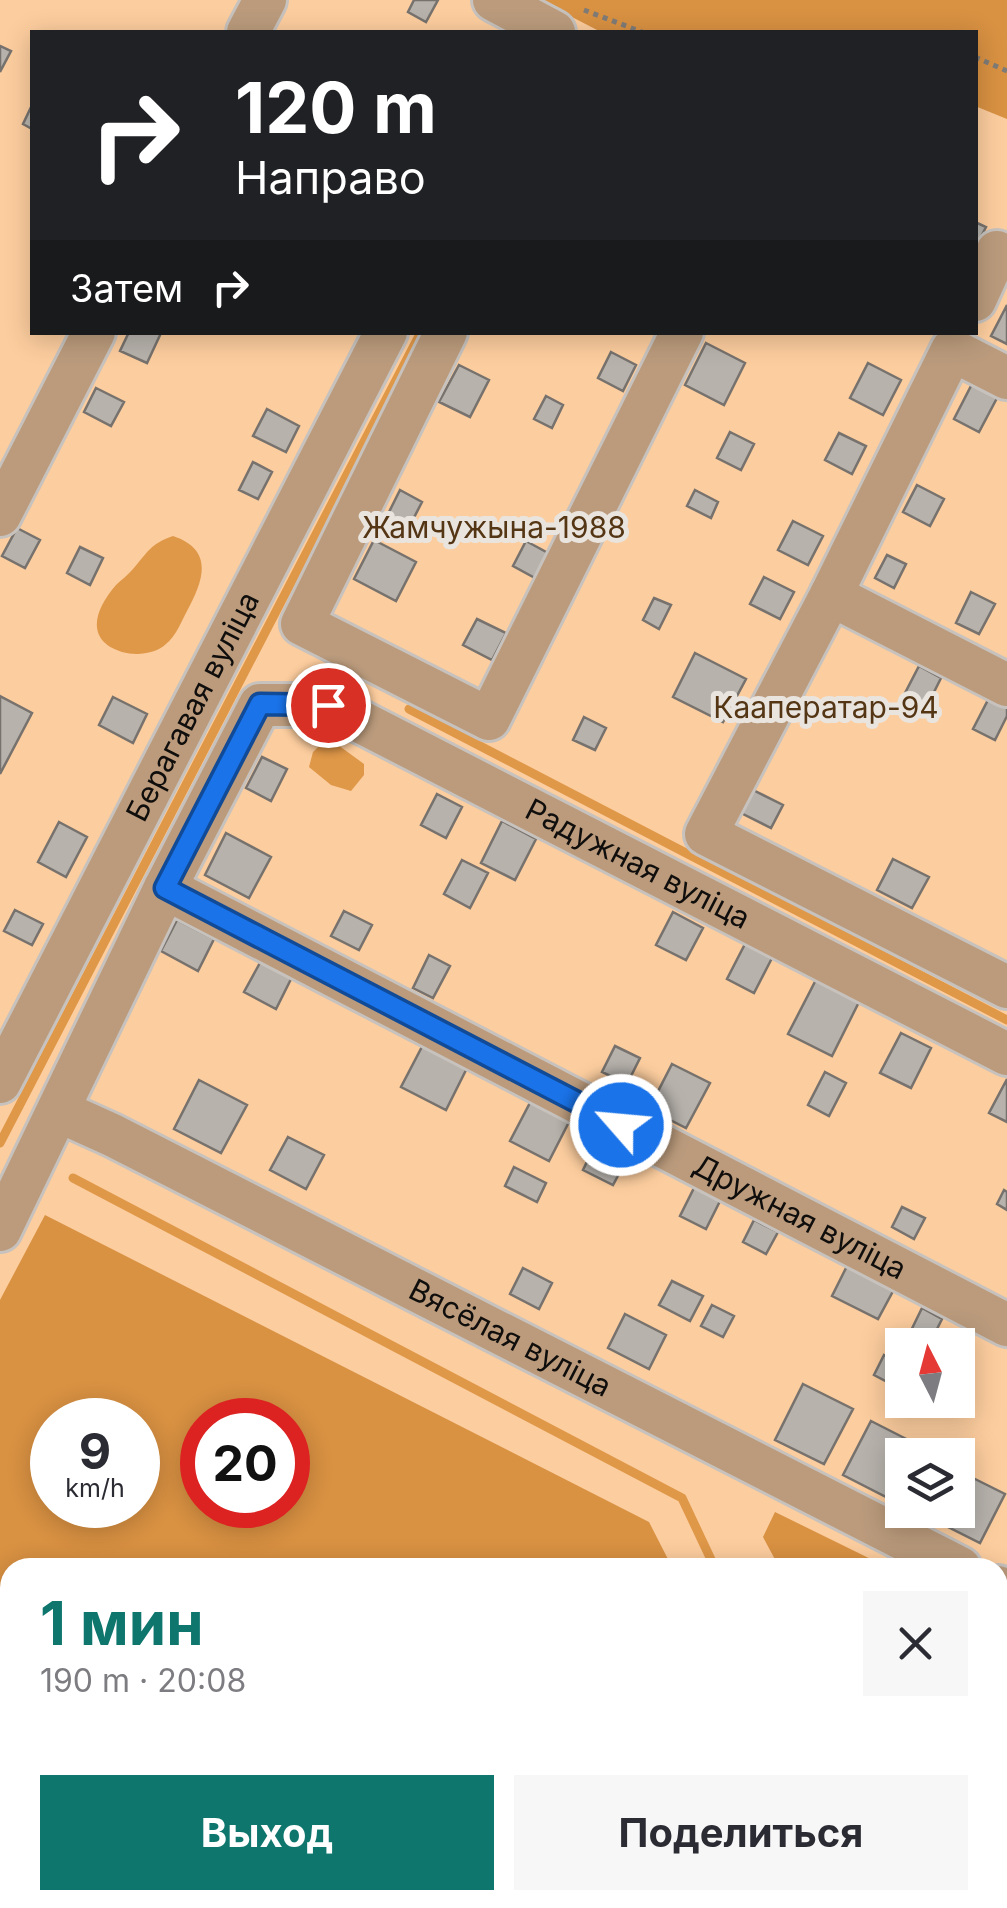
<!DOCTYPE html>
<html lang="ru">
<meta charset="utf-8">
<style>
body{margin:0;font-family:Inter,sans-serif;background:#f7f7f7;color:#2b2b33;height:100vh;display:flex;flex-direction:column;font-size:38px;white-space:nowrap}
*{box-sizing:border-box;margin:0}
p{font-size:32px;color:#7c7c81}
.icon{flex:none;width:55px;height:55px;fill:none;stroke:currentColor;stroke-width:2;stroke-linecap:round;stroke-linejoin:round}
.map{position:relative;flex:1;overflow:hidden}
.panel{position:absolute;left:0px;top:1558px;width:1008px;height:352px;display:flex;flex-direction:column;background:#fff;border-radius:30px 30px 0 0;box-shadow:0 5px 25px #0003}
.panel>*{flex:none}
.hud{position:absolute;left:30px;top:30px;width:948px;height:305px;border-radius:0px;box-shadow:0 5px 25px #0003;background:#202124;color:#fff;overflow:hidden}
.needle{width:65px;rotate:354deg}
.fabs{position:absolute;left:885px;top:1328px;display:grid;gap:20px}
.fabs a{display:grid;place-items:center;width:90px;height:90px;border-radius:0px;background:#fff;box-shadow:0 5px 25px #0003;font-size:50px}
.speed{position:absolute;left:30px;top:1398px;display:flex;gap:20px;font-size:50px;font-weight:700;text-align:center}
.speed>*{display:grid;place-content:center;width:130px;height:130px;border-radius:50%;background:#fff;box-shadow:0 5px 25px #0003;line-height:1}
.speed small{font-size:25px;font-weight:400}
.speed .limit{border:15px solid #d22;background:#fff;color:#111}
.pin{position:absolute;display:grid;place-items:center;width:85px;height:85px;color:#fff;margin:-42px;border:5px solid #fff;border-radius:50%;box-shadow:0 2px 10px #0007}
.me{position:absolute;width:110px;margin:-55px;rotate:297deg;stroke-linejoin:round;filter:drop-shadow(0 0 8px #0008)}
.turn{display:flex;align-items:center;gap:35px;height:210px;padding:0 40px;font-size:45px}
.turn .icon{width:130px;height:130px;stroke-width:2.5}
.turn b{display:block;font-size:70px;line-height:85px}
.then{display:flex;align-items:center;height:95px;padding:0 40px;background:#0003;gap:20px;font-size:38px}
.round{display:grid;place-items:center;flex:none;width:105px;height:105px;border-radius:0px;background:#f7f7f7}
.overview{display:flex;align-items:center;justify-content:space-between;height:170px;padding:0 40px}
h1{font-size:60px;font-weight:700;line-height:75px;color:#0f766e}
.cta{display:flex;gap:20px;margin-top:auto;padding:20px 40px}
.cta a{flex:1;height:115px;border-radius:0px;background:#0f766e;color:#fff;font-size:40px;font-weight:700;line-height:115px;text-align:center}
.cta a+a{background:#f7f7f7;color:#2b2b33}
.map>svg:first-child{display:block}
.green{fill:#fccd9e;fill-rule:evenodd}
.forest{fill:#d99142;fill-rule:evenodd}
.water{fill:#df9748}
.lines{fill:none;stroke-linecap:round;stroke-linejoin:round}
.stream{stroke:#df9748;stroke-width:9}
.building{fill:#b7b2ac;stroke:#77726d;stroke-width:2.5}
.minor-casing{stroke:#c7c2bd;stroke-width:48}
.path{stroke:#7f7b77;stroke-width:5;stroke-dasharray:5 5;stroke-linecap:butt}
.minor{stroke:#bb9b7c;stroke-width:42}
.route-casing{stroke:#114b97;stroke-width:25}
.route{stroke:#1a73e8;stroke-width:18}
.labels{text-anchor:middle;stroke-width:10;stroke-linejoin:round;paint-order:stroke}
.park-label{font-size:30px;fill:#543615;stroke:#eae4df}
.street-label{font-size:30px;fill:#100e0c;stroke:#eae4df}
</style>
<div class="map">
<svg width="1007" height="1908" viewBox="0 0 1007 1908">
<rect width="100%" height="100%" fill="#eae4df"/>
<!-- green -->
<path class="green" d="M0 0H1007V1908H0ZM32 32H975V332H32ZM902 1345H958V1400H902ZM52 1420H138V1505H52ZM202 1420H288V1505H202ZM902 1455H958V1510H902ZM10 1568H998V1900H10Z"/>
<!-- forest -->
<path class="forest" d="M539 0H1007V119L975 106V32H601Z
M45 1215 649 1522 672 1567 10 1568V1900H881L893 1908H0V1300ZM52 1420H138V1505H52ZM202 1420H288V1505H202Z
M775 1512 887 1567H779L763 1537Z
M998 1622 1007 1627V1851L998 1846Z"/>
<!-- water -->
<path class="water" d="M173 536C215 550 203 581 187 611 181 622 176 636 166 644 155 654 137 656 122 652 84 640 95 609 116 585 121 580 128 575 133 569 148 552 150 544 173 536Z
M324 741 338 745 364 764V775L351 791 331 785 309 767 313 752Z"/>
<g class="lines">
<!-- stream -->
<path class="stream" d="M409 709 1007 1020
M0 1143 421 332
M73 1178 682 1498 715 1568
M944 1900 956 1908"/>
</g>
<!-- building -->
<path class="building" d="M414 0H438L426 22 408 12Z
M0 46 11 51 0 72Z
M32 105V129L23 124Z
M975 222 986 227 975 248Z
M1007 305V344L991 336Z
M129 332 161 333 147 363 120 351Z
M706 343 745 363 724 405 685 385Z
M611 352 636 365 623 391 598 378Z
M868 363 901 380 883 415 850 398Z
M459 365 489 380 470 417 439 402Z
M972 384 997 398 979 432 954 419Z
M96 388 124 402 111 426 84 412Z
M546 396 563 405 552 428 534 419Z
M267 409 299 426 286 452 253 436Z
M730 432 754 444 741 470 717 458Z
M839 433 866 446 852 474 825 460Z
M253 462 272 472 258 499 239 490Z
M917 485 944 499 930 526 903 512Z
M400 490 422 502 406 533 384 522Z
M695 490 718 502 711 518 687 506Z
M793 521 823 536 808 565 778 550Z
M17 528 40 540 25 568 2 556Z
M374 540 416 562 396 601 354 579Z
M526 541 548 553 535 578 513 566Z
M80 547 103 558 90 585 67 573Z
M887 555 906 564 894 588 875 578Z
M764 577 794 592 780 619 750 604Z
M971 592 995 604 979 634 956 623Z
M654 598 671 605 659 629 643 620Z
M477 619 506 633 492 660 463 645Z
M695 653 746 679 723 722 673 697Z
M919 666 941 678 926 708 903 697Z
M0 696 32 713 0 774Z
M113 697 147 714 133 743 99 725Z
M989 698 1007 707V716L995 740 973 729Z
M584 717 606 728 595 750 573 740Z
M262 757 287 769 271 801 246 788Z
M753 790 783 805 771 828 741 813Z
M437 794 462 807 446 838 421 825Z
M502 821 536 839 515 880 481 863Z
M59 822 87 837 66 877 38 862Z
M226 833 271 857 249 898 205 875Z
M893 859 929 877 912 908 877 890Z
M462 860 488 873 470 908 444 894Z
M15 910 43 924 32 945 4 931Z
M344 911 372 925 359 950 331 936Z
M673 912 703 928 686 960 656 945Z
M177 920 214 939 198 971 161 951Z
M745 944 772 958 754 993 727 979Z
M429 955 450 966 433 998 413 988Z
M261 961 292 977 276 1009 244 992Z
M819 974 862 996 832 1056 788 1034Z
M901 1033 931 1048 911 1088 880 1073Z
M425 1041 469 1064 446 1110 401 1087Z
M615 1046 640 1058 627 1084 602 1072Z
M672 1064 710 1083 686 1128 649 1109Z
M825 1072 846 1083 829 1116 808 1105Z
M1007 1079V1122L989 1113Z
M199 1080 247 1105 221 1153 174 1129Z
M532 1099 571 1118 549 1161 510 1141Z
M288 1137 324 1155 306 1189 270 1170Z
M599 1137 630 1153 613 1185 583 1170Z
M514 1167 546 1183 537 1202 505 1186Z
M696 1184 722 1197 706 1229 680 1216Z
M1004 1190 1007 1192V1210L997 1204Z
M902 1207 925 1218 914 1239 892 1227Z
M754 1220 778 1232 766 1254 743 1242Z
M852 1256 899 1280 878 1319 832 1296Z
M523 1268 552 1283 539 1309 510 1294Z
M672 1281 703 1296 690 1321 659 1305Z
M712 1305 734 1316 723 1337 701 1326Z
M922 1308 942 1319 929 1345H904Z
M625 1314 666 1335 649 1369 608 1348Z
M884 1355 902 1365V1371L895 1386 874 1375Z
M803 1384 853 1409 824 1464 775 1440Z
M871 1421 922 1447 918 1455H902V1485L894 1501 843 1475Z
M967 1475 1005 1494 980 1543 942 1524 949 1510H958V1494Z"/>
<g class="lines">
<!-- minor casing -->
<g class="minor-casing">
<g id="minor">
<path d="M494 0 554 32"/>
<path d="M248 32 265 0"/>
<path d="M975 300 997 252"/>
<path d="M446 332 302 624 489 719 682 332"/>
<path d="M1007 378 952 350 831 595 706 834 1007 987"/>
<path d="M0 515 94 332"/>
<path d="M831 595 1007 685"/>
<path id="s1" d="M165 888 1007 1325"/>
<path id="s2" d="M0 1082 386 332"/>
<path id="s3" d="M59 1111 112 1135 960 1568"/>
<path id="s4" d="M0 1230 165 888 260 705H328L1007 1054"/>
<path d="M998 1587 1007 1592"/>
</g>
</g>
<!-- path -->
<path class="path" d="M584 10 642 32
M975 57 1007 71"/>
<!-- minor -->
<use href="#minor" class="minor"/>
</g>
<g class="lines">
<!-- route casing -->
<g class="route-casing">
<path id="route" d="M328 705 260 704 165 888 621 1125"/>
</g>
<!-- route -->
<use href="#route" class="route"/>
</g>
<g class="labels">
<!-- park labels -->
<g class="park-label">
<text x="494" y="538">Жамчужына-1988</text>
<text x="826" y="718">Кааператар-94</text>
</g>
<!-- street labels -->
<g class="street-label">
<text dy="10" stroke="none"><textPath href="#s2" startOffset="422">Берагавая вуліца</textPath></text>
<text dy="10" stroke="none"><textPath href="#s4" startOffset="1002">Радужная вуліца</textPath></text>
<text dy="10" stroke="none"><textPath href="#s1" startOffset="715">Дружная вуліца</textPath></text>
<text dy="10" stroke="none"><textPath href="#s3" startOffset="505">Вясёлая вуліца</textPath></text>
</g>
</g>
</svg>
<div class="fabs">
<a><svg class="needle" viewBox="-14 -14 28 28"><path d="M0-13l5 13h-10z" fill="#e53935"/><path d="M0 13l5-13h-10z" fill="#7c7c81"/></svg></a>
<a><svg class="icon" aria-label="layers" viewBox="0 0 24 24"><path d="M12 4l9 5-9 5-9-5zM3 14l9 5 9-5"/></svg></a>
</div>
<div class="speed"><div>9<small>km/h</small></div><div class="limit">20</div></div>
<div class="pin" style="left:328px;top:705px;background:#d93025"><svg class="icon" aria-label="arrive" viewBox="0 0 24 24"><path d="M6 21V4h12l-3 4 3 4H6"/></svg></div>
<svg class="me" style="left:621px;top:1125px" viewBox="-20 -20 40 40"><circle r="17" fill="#1a73e8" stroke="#fff" stroke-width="3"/><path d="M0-11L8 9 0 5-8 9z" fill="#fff"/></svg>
<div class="hud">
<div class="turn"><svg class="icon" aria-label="right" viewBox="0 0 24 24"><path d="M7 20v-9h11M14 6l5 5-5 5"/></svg><div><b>120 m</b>Направо</div></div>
<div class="then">Затем<svg class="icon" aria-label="right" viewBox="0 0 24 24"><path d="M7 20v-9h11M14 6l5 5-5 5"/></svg></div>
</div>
<section class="panel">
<div class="overview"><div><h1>1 мин</h1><p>190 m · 20:08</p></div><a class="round"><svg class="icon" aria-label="close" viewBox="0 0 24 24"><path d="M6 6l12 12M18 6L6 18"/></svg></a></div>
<div class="cta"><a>Выход</a><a>Поделиться</a></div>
</section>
</div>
